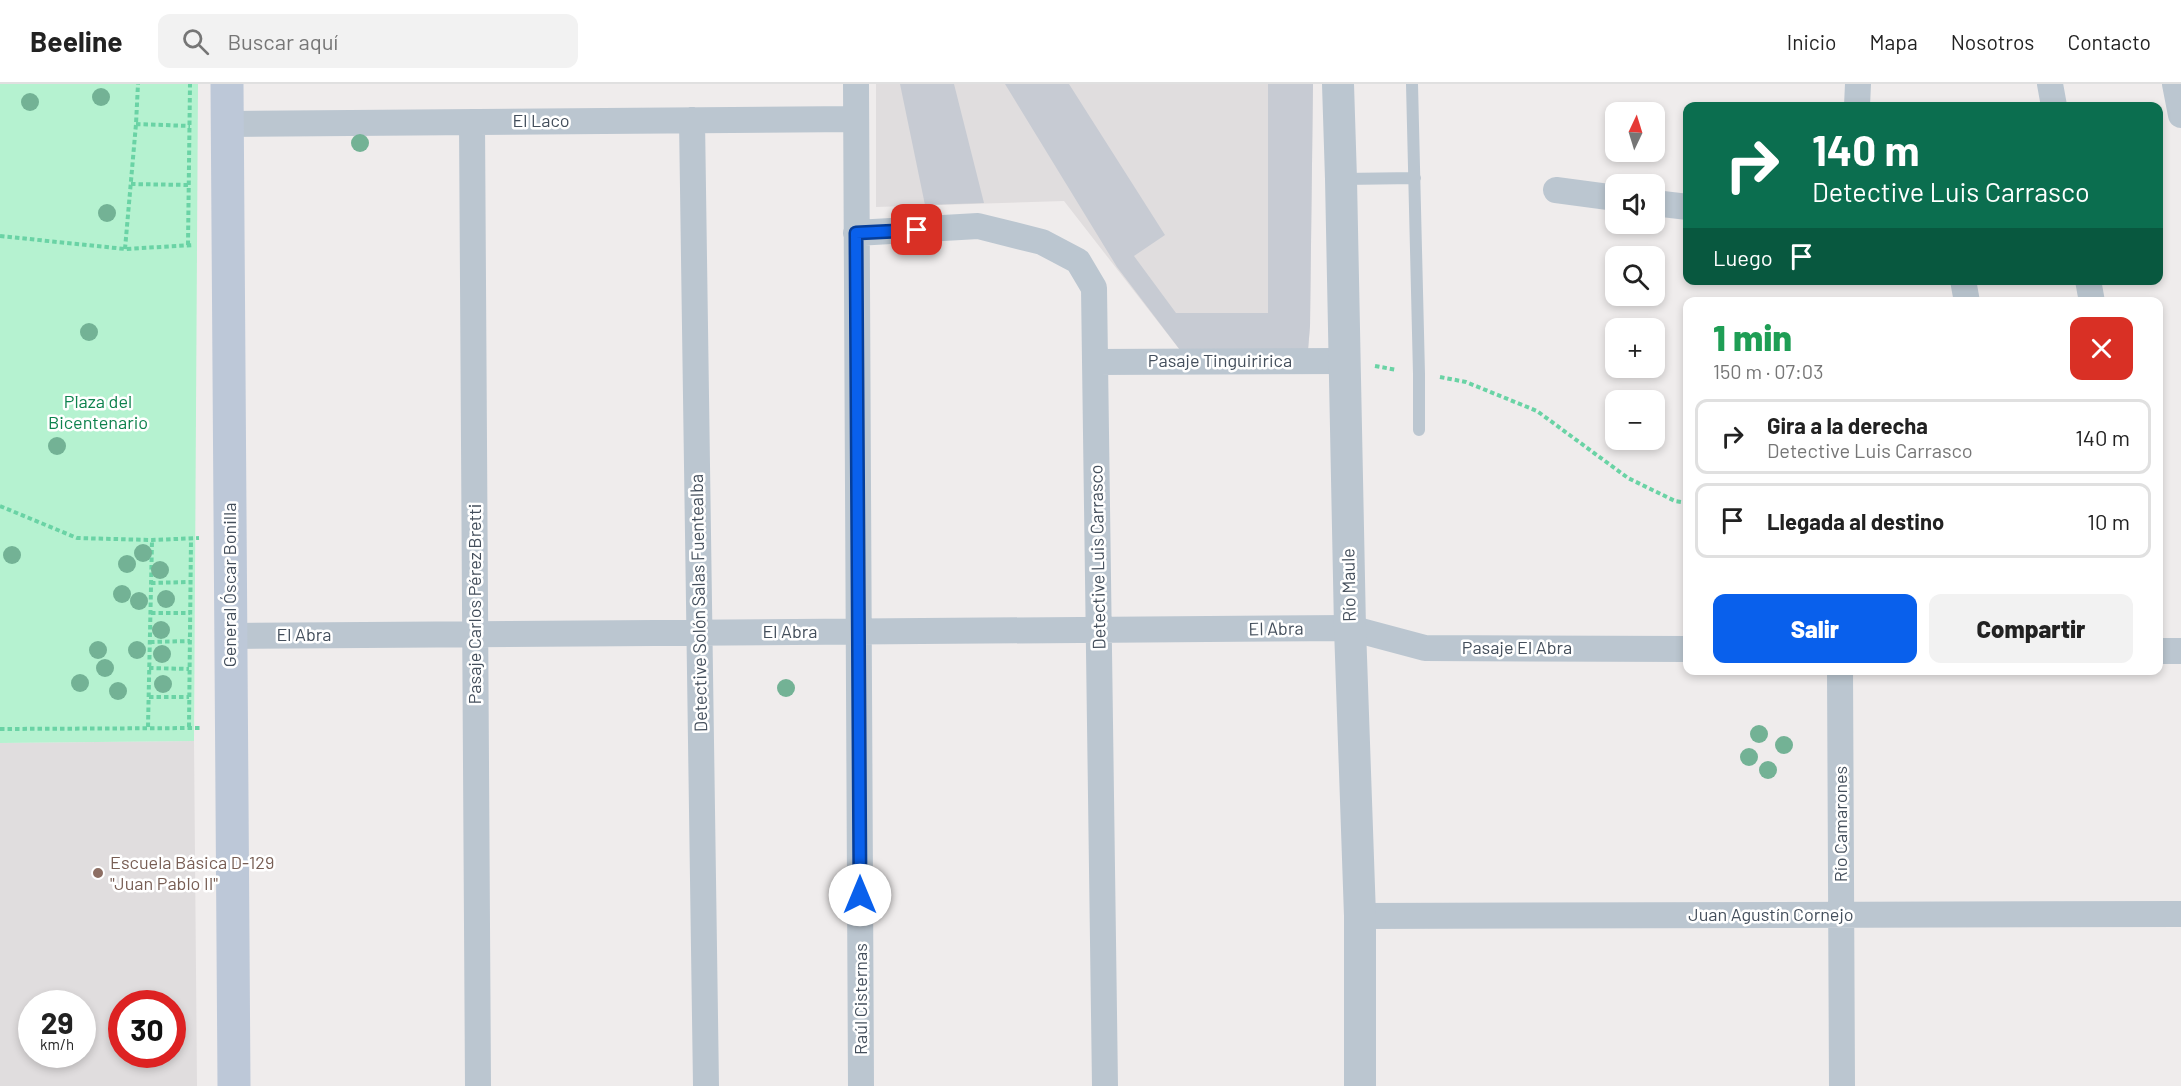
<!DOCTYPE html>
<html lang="es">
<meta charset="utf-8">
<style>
body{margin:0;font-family:Barlow,sans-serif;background:#f2f2f2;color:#222;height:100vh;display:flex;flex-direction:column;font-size:22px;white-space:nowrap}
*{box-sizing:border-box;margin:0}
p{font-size:20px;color:#767676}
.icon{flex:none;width:33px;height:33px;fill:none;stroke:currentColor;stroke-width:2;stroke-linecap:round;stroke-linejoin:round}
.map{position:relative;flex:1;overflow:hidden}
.side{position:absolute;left:1683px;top:213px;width:480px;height:378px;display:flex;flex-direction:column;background:#fff;border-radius:12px;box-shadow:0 3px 9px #0003}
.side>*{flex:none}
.banner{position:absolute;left:1683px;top:18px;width:480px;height:183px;border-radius:12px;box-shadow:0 3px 9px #0003;background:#0b6e4f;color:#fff;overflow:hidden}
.needle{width:39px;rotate:4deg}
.tools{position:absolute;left:1605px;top:18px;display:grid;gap:12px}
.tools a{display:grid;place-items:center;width:60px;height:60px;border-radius:12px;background:#fff;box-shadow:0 3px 9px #0003;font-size:30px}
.speed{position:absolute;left:18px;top:906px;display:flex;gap:12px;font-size:30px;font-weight:700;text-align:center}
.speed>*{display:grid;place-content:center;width:78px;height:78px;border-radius:50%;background:#fff;box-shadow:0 3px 9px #0003;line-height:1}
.speed small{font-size:15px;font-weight:400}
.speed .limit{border:9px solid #d22;background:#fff;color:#111}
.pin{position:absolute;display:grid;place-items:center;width:51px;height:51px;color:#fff;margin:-26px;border-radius:12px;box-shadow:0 3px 9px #0006}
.me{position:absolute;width:66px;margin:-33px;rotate:0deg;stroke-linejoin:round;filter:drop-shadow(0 0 4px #0008)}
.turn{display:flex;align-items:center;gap:21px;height:126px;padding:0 30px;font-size:27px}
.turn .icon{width:78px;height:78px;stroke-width:2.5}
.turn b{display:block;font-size:42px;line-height:51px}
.then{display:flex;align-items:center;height:57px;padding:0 30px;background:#0003;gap:12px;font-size:22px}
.round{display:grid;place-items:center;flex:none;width:63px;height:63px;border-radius:12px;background:#f2f2f2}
.summary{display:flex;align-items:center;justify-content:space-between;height:102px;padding:0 30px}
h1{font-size:36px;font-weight:800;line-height:45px;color:#1e9e55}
.cta{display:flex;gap:12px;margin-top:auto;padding:12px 30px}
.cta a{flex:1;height:69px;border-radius:12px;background:#0960ec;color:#fff;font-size:24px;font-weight:800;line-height:69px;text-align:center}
.cta a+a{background:#f2f2f2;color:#222}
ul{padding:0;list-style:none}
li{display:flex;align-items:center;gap:18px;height:75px;margin:0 12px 9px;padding:0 18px;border:3px solid #e0e0e0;border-radius:12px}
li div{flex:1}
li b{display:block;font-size:22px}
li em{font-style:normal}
header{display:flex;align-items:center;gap:36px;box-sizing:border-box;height:84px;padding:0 30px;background:#fff;border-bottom:2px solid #e0e0e0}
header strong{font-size:28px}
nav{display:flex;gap:33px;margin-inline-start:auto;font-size:21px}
.search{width:420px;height:54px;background:#f2f2f2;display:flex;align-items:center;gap:15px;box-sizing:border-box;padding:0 21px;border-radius:12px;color:#767676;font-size:22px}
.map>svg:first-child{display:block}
.education{fill:#e0ddde;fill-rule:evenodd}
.green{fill:#b5f2d0}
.building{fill:#c7cbd3}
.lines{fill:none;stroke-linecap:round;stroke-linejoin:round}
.path{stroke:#6ad3a5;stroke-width:4;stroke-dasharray:4.5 3;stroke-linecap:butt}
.service{stroke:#bbc6d0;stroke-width:12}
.minor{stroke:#bbc6d0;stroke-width:26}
.tertiary{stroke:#bbc6d0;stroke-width:32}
.secondary{stroke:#bdc8d8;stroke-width:33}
.tree{fill:#73b295}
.route-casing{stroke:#063e99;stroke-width:15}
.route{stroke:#0960ec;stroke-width:10}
.education-dot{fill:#8d6e63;stroke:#fff;stroke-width:2}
.labels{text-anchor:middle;stroke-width:5;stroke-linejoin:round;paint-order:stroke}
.street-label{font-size:18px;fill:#434e5b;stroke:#fff}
.park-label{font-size:18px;fill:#0e824e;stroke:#fff}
.education-label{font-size:18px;fill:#785e54;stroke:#fff;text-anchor:start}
</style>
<header>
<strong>Beeline</strong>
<div class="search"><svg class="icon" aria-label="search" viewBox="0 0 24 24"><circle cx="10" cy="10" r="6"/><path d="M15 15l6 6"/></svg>Buscar aquí</div>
<nav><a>Inicio</a><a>Mapa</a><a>Nosotros</a><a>Contacto</a></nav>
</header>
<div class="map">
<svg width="2181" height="1002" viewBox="0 0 2181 1002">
<rect width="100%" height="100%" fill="#efecec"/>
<!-- education -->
<path class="education" d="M876 0H1313L1310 242 1308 266H1180L1064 117 876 123Z
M194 657 197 1002H0V659ZM32 920H82V970H32ZM122 920H172V970H122Z"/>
<!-- green -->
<path class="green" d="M0 0H198L194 657 0 659Z"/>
<!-- building -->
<path class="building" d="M900 0H954L984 119 925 121Z
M1005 0H1069L1165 151 1134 172 1176 229H1268V0H1313L1310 242 1308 266H1180L1117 183Z"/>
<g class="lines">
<!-- path -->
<path class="path" d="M136 40 190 42
M131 100 189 101
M0 152 125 165 194 161
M188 161 190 0
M125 165 136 40 138 0
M1375 282 1397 286
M1440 293 1466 298 1537 327 1628 394 1675 417 1688 419
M0 422 77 454 152 456 199 454
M151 499 190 498
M151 529H190
M150 558 190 557
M149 584 189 585
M149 613H189
M148 643 152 456
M189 643 191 454
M0 645 200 644"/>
<!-- service -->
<path class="service" d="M1412 0 1419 290V346
M1343 95 1415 94"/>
<!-- minor -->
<path class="minor" d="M856 0 861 1002
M2050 0 2054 22
M2175 0 2181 31
M1857 22 1858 0
M692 36 706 1002
M472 38 478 1002
M227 40 856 35
M1556 106 1616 114
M1654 119 1688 123
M856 149 978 142 1042 158 1078 177 1094 204 1105 1002
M1963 196 1967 218
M2088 196 2092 218
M1095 278 1345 277
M231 552 1350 544 1425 564 1688 565
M2158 567H2181
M1840 586 1842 1002
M1360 832 2181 830"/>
<!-- tertiary -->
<path class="tertiary" d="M1338 0 1341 95 1350 544 1360 832V1002"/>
<!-- secondary -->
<path class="secondary" d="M227 0 234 1002"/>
</g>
<!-- trees -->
<g class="tree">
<circle cx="101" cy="13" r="9"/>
<circle cx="30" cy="18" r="9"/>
<circle cx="360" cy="59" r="9"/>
<circle cx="107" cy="129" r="9"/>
<circle cx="89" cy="248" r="9"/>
<circle cx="57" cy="362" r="9"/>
<circle cx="143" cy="469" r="9"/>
<circle cx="12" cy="471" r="9"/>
<circle cx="127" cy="480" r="9"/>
<circle cx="160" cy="486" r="9"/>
<circle cx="122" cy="510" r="9"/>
<circle cx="166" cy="515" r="9"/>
<circle cx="139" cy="517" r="9"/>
<circle cx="161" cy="546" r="9"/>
<circle cx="98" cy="566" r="9"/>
<circle cx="137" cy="566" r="9"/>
<circle cx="162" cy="570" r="9"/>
<circle cx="105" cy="584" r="9"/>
<circle cx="80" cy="599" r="9"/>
<circle cx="163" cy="600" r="9"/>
<circle cx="786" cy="604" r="9"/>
<circle cx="118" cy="607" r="9"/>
<circle cx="1759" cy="650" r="9"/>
<circle cx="1784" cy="661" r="9"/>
<circle cx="1749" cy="673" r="9"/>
<circle cx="1768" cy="686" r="9"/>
</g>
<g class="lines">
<!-- route casing -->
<g class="route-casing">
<path id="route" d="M860 811 856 149 917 146"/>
</g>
<!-- route -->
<use href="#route" class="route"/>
</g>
<!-- markers -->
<circle class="education-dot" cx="98" cy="789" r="6"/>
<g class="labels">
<!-- street labels -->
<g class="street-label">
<text x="541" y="43">El Laco</text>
<text x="1220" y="283">Pasaje Tinguiririca</text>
<text transform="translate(1098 473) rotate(-91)" y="6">Detective Luis Carrasco</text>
<text transform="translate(230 501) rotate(-90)" y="6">General Óscar Bonilla</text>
<text transform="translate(1349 501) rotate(-91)" y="6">Río Maule</text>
<text transform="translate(699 519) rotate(-91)" y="6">Detective Solón Salas Fuentealba</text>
<text transform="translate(475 520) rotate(-90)" y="6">Pasaje Carlos Pérez Bretti</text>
<text transform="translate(1276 545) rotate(-1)" y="6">El Abra</text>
<text x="790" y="554">El Abra</text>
<text x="304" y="557">El Abra</text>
<text x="1517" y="570">Pasaje El Abra</text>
<text transform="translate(1841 740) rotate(-90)" y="6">Río Camarones</text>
<text x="1771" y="837">Juan Agustín Cornejo</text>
<text transform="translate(861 915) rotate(-90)" y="6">Raúl Cisternas</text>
</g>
<!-- park labels -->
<g class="park-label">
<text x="98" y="324">Plaza del<tspan x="98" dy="21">Bicentenario</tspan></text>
</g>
<!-- education labels -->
<g class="education-label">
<text x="110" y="785">Escuela Básica D-129<tspan x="110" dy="21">"Juan Pablo II"</tspan></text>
</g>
</g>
</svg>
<div class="tools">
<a><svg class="needle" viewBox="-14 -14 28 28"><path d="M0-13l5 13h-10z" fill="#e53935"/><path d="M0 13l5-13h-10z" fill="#767676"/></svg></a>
<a><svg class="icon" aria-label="sound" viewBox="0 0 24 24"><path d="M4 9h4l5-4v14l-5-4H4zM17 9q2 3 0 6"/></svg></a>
<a><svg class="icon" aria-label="search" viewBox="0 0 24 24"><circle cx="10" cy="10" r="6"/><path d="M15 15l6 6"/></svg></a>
<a>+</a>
<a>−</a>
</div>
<div class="speed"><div>29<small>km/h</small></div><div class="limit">30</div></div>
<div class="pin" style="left:917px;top:146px;background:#d93025"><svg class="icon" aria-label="arrive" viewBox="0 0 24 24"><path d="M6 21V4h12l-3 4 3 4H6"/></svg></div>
<svg class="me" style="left:860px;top:811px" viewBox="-20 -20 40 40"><circle r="19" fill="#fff"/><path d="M0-13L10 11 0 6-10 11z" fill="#0960ec"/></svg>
<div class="banner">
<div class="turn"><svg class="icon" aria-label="right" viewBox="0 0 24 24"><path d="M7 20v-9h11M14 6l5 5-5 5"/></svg><div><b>140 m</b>Detective Luis Carrasco</div></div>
<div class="then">Luego<svg class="icon" aria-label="arrive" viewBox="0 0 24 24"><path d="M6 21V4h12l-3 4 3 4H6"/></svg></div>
</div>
<section class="side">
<div class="summary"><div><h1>1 min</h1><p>150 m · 07:03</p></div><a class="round" style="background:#d93025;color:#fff"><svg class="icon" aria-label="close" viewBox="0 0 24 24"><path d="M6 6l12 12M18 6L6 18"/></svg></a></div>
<ul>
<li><svg class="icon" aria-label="right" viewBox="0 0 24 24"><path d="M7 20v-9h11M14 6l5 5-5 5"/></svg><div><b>Gira a la derecha</b><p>Detective Luis Carrasco</p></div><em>140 m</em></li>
<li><svg class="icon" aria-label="arrive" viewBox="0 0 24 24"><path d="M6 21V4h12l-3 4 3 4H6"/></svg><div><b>Llegada al destino</b></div><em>10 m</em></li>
</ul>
<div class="cta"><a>Salir</a><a>Compartir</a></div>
</section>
</div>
